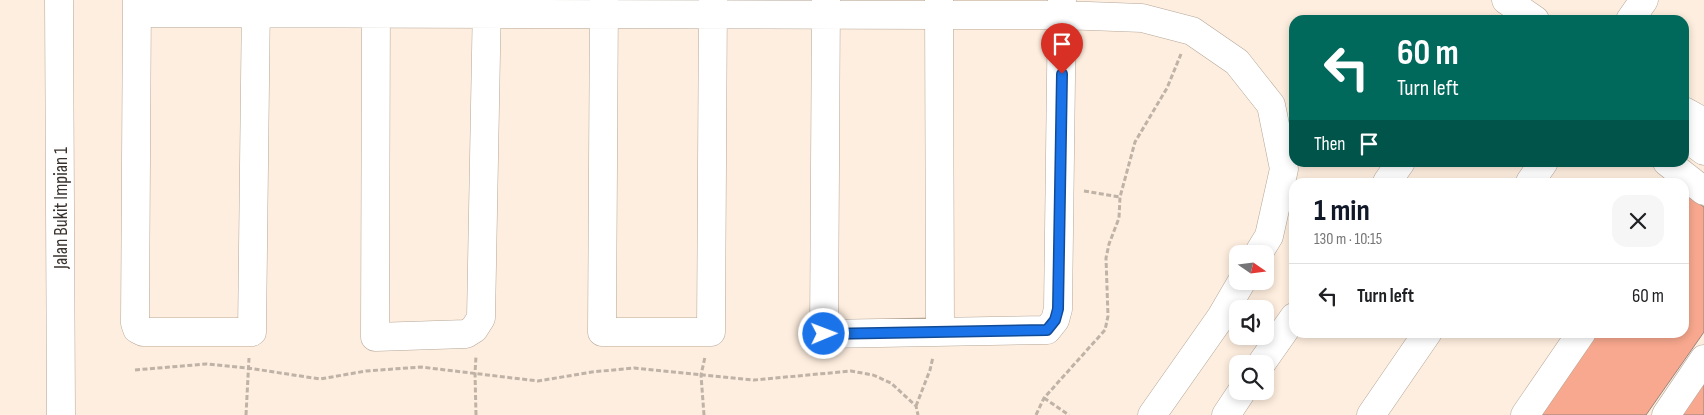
<!DOCTYPE html>
<meta charset="utf-8">
<style>
body{margin:0;font-family:"Sofia Sans Condensed",sans-serif;background:#f6f6f6;color:#202124;height:100vh;display:flex;flex-direction:column;font-size:19px;white-space:nowrap}
*{box-sizing:border-box;margin:0}
p{font-size:16px;color:#757577}
.icon{flex:none;width:28px;height:28px;fill:none;stroke:currentColor;stroke-width:2;stroke-linecap:round;stroke-linejoin:round}
.map{position:relative;flex:1;overflow:hidden}
.sheet{position:absolute;left:1289px;top:178px;width:400px;height:160px;display:flex;flex-direction:column;background:#fff;border-radius:15px;box-shadow:0 2px 8px #0003}
.sheet>*{flex:none}
.banner{position:absolute;left:1289px;top:15px;width:400px;height:152px;border-radius:15px;box-shadow:0 2px 8px #0003;background:#00695c;color:#fff;overflow:hidden}
.needle{width:32px;rotate:104deg}
.buttons{position:absolute;left:1229px;top:245px;display:grid;gap:10px}
.buttons a{display:grid;place-items:center;width:45px;height:45px;border-radius:10px;background:#fff;box-shadow:0 2px 8px #0003;font-size:25px}
.pin{position:absolute;display:grid;place-items:center;width:42px;height:42px;color:#fff;margin:-51px -21px;border-radius:50% 50% 50% 0;rotate:-45deg;box-shadow:0 0 5px #0007}
.pin .icon{rotate:45deg}
.me{position:absolute;width:55px;margin:-28px;rotate:89deg;stroke-linejoin:round;filter:drop-shadow(0 0 4px #0008)}
.turn{display:flex;align-items:center;gap:18px;height:105px;padding:0 25px;font-size:22px}
.turn .icon{width:65px;height:65px;stroke-width:2.5}
.turn b{display:block;font-size:35px;line-height:42px}
.then{display:flex;align-items:center;height:48px;padding:0 25px;background:#0003;gap:10px;font-size:19px}
.round{display:grid;place-items:center;flex:none;width:52px;height:52px;border-radius:15px;background:#f6f6f6}
.headline{display:flex;align-items:center;justify-content:space-between;height:85px;padding:0 25px}
h1{font-size:30px;font-weight:700;line-height:38px;color:#111827}
ul{padding:0;list-style:none}
li{display:flex;align-items:center;gap:15px;height:65px;padding:0 25px;border-top:1px solid #e0e0e0}
li div{flex:1}
li b{display:block;font-size:19px}
li em{font-style:normal}
.map>svg:first-child{display:block}
.building{fill:#f8a88e;stroke:#97837c}
.lines{fill:none;stroke-linecap:round;stroke-linejoin:round}
.minor-casing{stroke:#b5a798;stroke-width:29}
.path{stroke:#bfb2a6;stroke-width:3;stroke-dasharray:5 2.5;stroke-linecap:butt}
.minor{stroke:#fff;stroke-width:28}
.route-casing{stroke:#114b97;stroke-width:12}
.route{stroke:#1a73e8;stroke-width:9}
.labels{text-anchor:middle;stroke-width:4;stroke-linejoin:round;paint-order:stroke}
.street-label{font-size:19px;fill:#38312c;stroke:#fefefe}
</style>
<div class="map">
<svg width="1704" height="415" viewBox="0 0 1704 415">
<rect width="100%" height="100%" fill="#feeedf"/>
<!-- building -->
<path class="building" d="M1686 195 1704 207V332L1646 415H1533L1590 332H1684V198Z
M1704 373V415H1675Z"/>
<g class="lines">
<!-- minor casing -->
<g class="minor-casing">
<path id="minor" d="M59 0 61 415
M137 0 135 323 137 329 143 332H252L256 0
M376 0 375 337 466 334 474 329 481 318 487 0
M604 0 602 332H711L713 0
M826 0 824 334 1047 330 1055 320 1058 309 1062 0
M939 0 940 331
M1506 0 1535 20
M137 13 939 15H1062L1142 18 1192 31 1237 62 1271 105 1284 169 1269 236 1258 254
M1630 20 1644 0
M1684 111 1704 122
M1684 136 1704 151
M1667 162 1704 191
M1387 182 1401 162
M1530 182 1544 162
M1261 364 1294 317
M1152 415 1221 317 1242 281
M1226 415 1242 391
M1371 415 1428 332
M1525 415 1582 332
M1666 415 1704 359"/>
</g>
<!-- path -->
<path class="path" d="M1084 191 1120 197
M135 370 206 364 248 368 320 379 366 371 421 367 538 381 592 372 634 368 754 380 851 371 873 375 891 383 916 406 918 415
M1044 398 1069 415
M916 406 930 370 933 357
M246 415 249 358
M476 415 475 373 476 356
M704 415 701 375 705 357
M1036 415 1044 398 1105 330 1108 316 1106 258 1109 244 1119 218 1120 197 1135 142 1167 88 1181 54"/>
<!-- minor -->
<use href="#minor" class="minor"/>
</g>
<g class="lines">
<!-- route casing -->
<g class="route-casing">
<path id="route" d="M824 334 1047 330 1055 320 1058 309 1062 74"/>
</g>
<!-- route -->
<use href="#route" class="route"/>
</g>
<g class="labels">
<!-- street labels -->
<g class="street-label">
<text transform="translate(60 208) rotate(-90)" y="7">Jalan Bukit Impian 1</text>
</g>
</g>
</svg>
<div class="buttons">
<a><svg class="needle" viewBox="-14 -14 28 28"><path d="M0-13l5 13h-10z" fill="#e53935"/><path d="M0 13l5-13h-10z" fill="#757577"/></svg></a>
<a><svg class="icon" aria-label="sound" viewBox="0 0 24 24"><path d="M4 9h4l5-4v14l-5-4H4zM17 9q2 3 0 6"/></svg></a>
<a><svg class="icon" aria-label="search" viewBox="0 0 24 24"><circle cx="10" cy="10" r="6"/><path d="M15 15l6 6"/></svg></a>
</div>
<div class="pin" style="left:1062px;top:74px;background:#d93025"><svg class="icon" aria-label="arrive" viewBox="0 0 24 24"><path d="M6 21V4h12l-3 4 3 4H6"/></svg></div>
<svg class="me" style="left:824px;top:334px" viewBox="-20 -20 40 40"><circle r="17" fill="#1a73e8" stroke="#fff" stroke-width="3"/><path d="M0-11L8 9 0 5-8 9z" fill="#fff"/></svg>
<div class="banner">
<div class="turn"><svg class="icon" aria-label="left" viewBox="0 0 24 24"><path d="M17 20v-9H6M10 6l-5 5 5 5"/></svg><div><b>60 m</b>Turn left</div></div>
<div class="then">Then<svg class="icon" aria-label="arrive" viewBox="0 0 24 24"><path d="M6 21V4h12l-3 4 3 4H6"/></svg></div>
</div>
<section class="sheet">
<div class="headline"><div><h1>1 min</h1><p>130 m · 10:15</p></div><a class="round"><svg class="icon" aria-label="close" viewBox="0 0 24 24"><path d="M6 6l12 12M18 6L6 18"/></svg></a></div>
<ul>
<li><svg class="icon" aria-label="left" viewBox="0 0 24 24"><path d="M17 20v-9H6M10 6l-5 5 5 5"/></svg><div><b>Turn left</b></div><em>60 m</em></li>
</ul>
</section>
</div>
